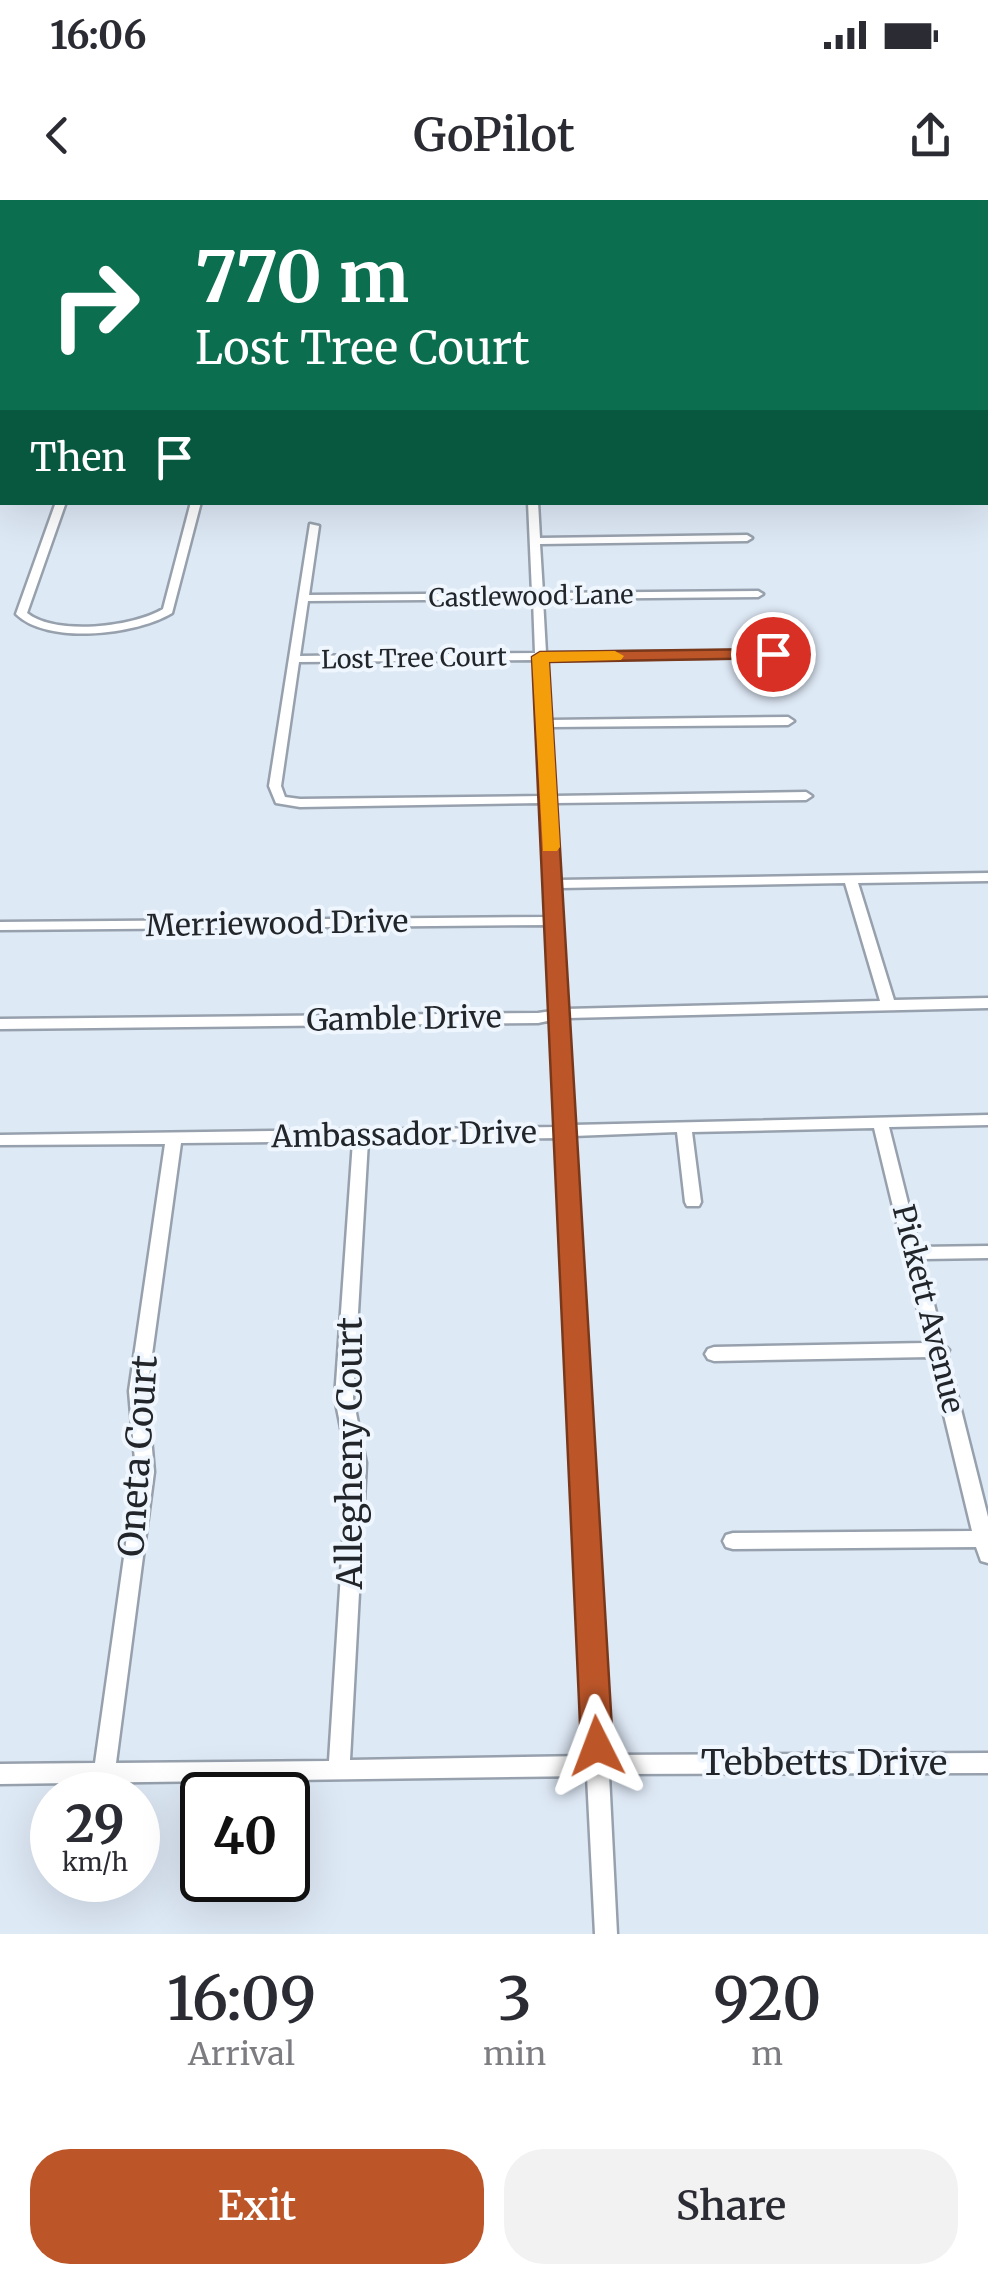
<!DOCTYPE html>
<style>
body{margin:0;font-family:Merriweather,serif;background:#f2f2f3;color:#2b2b33;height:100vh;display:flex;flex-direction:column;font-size:38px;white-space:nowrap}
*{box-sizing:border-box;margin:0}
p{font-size:32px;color:#7c7c81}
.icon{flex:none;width:55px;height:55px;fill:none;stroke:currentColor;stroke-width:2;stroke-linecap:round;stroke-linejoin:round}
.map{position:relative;height:1734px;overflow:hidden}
.sheet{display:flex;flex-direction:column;background:#fff;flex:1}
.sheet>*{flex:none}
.guide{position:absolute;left:0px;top:0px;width:990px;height:305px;box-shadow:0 10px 40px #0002;background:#0b6e4f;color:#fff;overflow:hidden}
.speed{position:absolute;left:30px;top:1572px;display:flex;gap:20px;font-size:50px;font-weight:700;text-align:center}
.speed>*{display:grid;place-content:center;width:130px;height:130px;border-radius:50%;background:#fff;box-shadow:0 10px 40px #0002;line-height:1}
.speed small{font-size:25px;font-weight:400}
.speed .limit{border:5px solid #111;border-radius:15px;background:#fff;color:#111}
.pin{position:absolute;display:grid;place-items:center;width:85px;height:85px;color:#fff;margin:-42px;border:5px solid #fff;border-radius:50%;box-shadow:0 2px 10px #0007}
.me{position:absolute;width:110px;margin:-55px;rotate:357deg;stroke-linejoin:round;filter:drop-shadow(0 0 8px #0008)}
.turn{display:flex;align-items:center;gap:35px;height:210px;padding:0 30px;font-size:45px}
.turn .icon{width:130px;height:130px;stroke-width:2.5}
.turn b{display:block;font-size:70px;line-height:85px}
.then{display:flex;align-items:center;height:95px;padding:0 30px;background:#0003;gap:20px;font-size:38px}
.eta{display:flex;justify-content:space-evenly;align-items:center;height:170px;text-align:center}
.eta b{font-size:60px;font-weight:600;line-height:70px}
.button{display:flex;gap:20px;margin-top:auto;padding:20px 30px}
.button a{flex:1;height:115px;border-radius:40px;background:#bc5629;color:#fff;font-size:40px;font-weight:600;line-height:115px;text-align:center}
.button a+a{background:#f2f2f3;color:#2b2b33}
.status{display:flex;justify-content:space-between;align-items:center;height:70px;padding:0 50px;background:#fff;direction:ltr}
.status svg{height:28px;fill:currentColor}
header{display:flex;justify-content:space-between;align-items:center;height:130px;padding:0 30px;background:#fff;font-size:45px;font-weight:600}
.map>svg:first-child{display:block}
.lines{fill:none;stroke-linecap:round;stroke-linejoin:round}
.minor-casing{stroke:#97a1ad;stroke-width:5}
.major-casing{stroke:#97a1ad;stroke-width:5}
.minor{fill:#fff;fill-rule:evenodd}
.major{fill:#fff;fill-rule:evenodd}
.route{fill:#bc5629;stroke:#7a381b;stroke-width:2.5}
.slow{fill:#f59e0b}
.labels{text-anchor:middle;stroke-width:8;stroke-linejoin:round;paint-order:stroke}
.far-street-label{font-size:25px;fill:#22262b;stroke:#eff6fe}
.street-label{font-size:30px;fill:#22262b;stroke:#eff6fe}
.near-street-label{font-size:35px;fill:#22262b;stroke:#eff6fe}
</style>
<div class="status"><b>16:06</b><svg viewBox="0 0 49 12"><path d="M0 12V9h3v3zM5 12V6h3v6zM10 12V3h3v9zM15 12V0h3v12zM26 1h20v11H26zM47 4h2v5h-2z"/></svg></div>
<header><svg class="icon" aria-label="back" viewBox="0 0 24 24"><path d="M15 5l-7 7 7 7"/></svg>GoPilot<svg class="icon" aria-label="share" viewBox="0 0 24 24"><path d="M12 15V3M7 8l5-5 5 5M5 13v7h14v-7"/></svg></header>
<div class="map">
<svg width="988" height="1734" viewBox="0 0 988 1734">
<rect width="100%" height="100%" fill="#dee9f6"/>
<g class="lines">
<!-- minor casing -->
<g class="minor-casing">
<path id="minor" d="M33 0H41L43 2H35Z
M170 0H180L182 2H173Z
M514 0H522V2H515Z
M901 0H909L910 2H903Z
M960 0H968L970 2H962Z
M0 9H2V14H0Z
M0 103H2V111H0Z
M0 129H2V134H0Z
M0 171 2 172V179H0Z
M56 302H66L27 413C56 436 133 427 163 409L191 302H201L172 413C136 435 47 445 16 414Z
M528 302H538L540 338 747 335 752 338 747 341 540 344 543 393 758 391 763 394 758 397 543 399 546 453 773 451 779 454 773 457 547 460 550 520 788 517 794 521 788 525 550 527 554 596 806 592 812 596 806 600 555 603 559 680 988 673V681L858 683 894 800 988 798V808L567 818 573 925 988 915V925L889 927 919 1047 988 1046V1058L923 1059 944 1145 949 1150 947 1154 988 1317V1363L981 1361 976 1347 733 1349 726 1347 723 1341 726 1335 733 1333 972 1331 930 1157 714 1161 708 1159 705 1154 708 1149 714 1147 926 1143 874 928 692 932 701 1002 699 1006H687L685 1002 677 932 573 936 607 1555 988 1553V1573L609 1574 617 1734H595L587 1576 0 1584V1564L95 1563 136 1272 129 1191 165 944 0 945V935L557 927 552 820 538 823 0 829V819L538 813 552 811 548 725 0 730V722L547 717 542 603 300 607 276 603 269 586 310 324 319 326 309 395 532 393ZM533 399 535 453 300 456 308 401ZM535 460 542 596 300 599 285 597 281 586 299 462ZM845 683 880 801 566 809 559 688ZM558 938 586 1556 350 1560 366 1263 353 1198 368 941ZM353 941 335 1198 348 1263 329 1561 116 1563 154 1272 147 1191 181 943Z"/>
</g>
<!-- major casing -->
<g class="major-casing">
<path id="major" d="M0 220H2V228H0Z"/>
</g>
<!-- minor -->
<use href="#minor" class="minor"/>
<!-- major -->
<use href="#major" class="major"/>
</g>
<!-- route -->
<path class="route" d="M773 449 782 454 779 458 549 462 613 1546 608 1556 597 1561 585 1556 581 1546 532 457 540 452Z"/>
<!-- slow -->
<path class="slow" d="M615 451 624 456 621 460 549 462 560 647 557 651H543L532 457 540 452Z"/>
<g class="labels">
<!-- far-street labels -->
<g class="far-street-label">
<text transform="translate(531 396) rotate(-1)" y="9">Castlewood Lane</text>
<text transform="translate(414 458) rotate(-1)" y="9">Lost Tree Court</text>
</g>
<!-- street labels -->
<g class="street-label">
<text transform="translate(277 724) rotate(-1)" y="10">Merriewood Drive</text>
<text transform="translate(404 819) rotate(-1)" y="10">Gamble Drive</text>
<text transform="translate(404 935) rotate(-1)" y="10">Ambassador Drive</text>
<text transform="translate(928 1109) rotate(76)" y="10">Pickett Avenue</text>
</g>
<!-- near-street labels -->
<g class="near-street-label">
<text transform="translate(350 1253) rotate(-90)" y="12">Allegheny Court</text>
<text transform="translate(138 1256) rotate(-86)" y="12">Oneta Court</text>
<text x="824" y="1575">Tebbetts Drive</text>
</g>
</g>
</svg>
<div class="speed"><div>29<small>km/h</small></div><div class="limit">40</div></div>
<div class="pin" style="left:773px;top:454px;background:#d93025"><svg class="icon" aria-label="arrive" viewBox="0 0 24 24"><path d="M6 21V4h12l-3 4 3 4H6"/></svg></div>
<svg class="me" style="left:597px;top:1546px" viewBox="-20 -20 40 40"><path d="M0-17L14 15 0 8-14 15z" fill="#bc5629" stroke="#fff" stroke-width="4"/></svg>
<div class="guide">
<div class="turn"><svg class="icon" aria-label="right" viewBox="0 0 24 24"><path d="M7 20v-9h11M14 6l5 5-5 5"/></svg><div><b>770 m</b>Lost Tree Court</div></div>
<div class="then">Then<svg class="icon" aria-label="arrive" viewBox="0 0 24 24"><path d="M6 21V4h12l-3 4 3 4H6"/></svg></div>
</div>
</div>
<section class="sheet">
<div class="eta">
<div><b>16:09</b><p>Arrival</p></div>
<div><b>3</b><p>min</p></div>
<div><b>920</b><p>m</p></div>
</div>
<div class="button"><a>Exit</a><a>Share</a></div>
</section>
